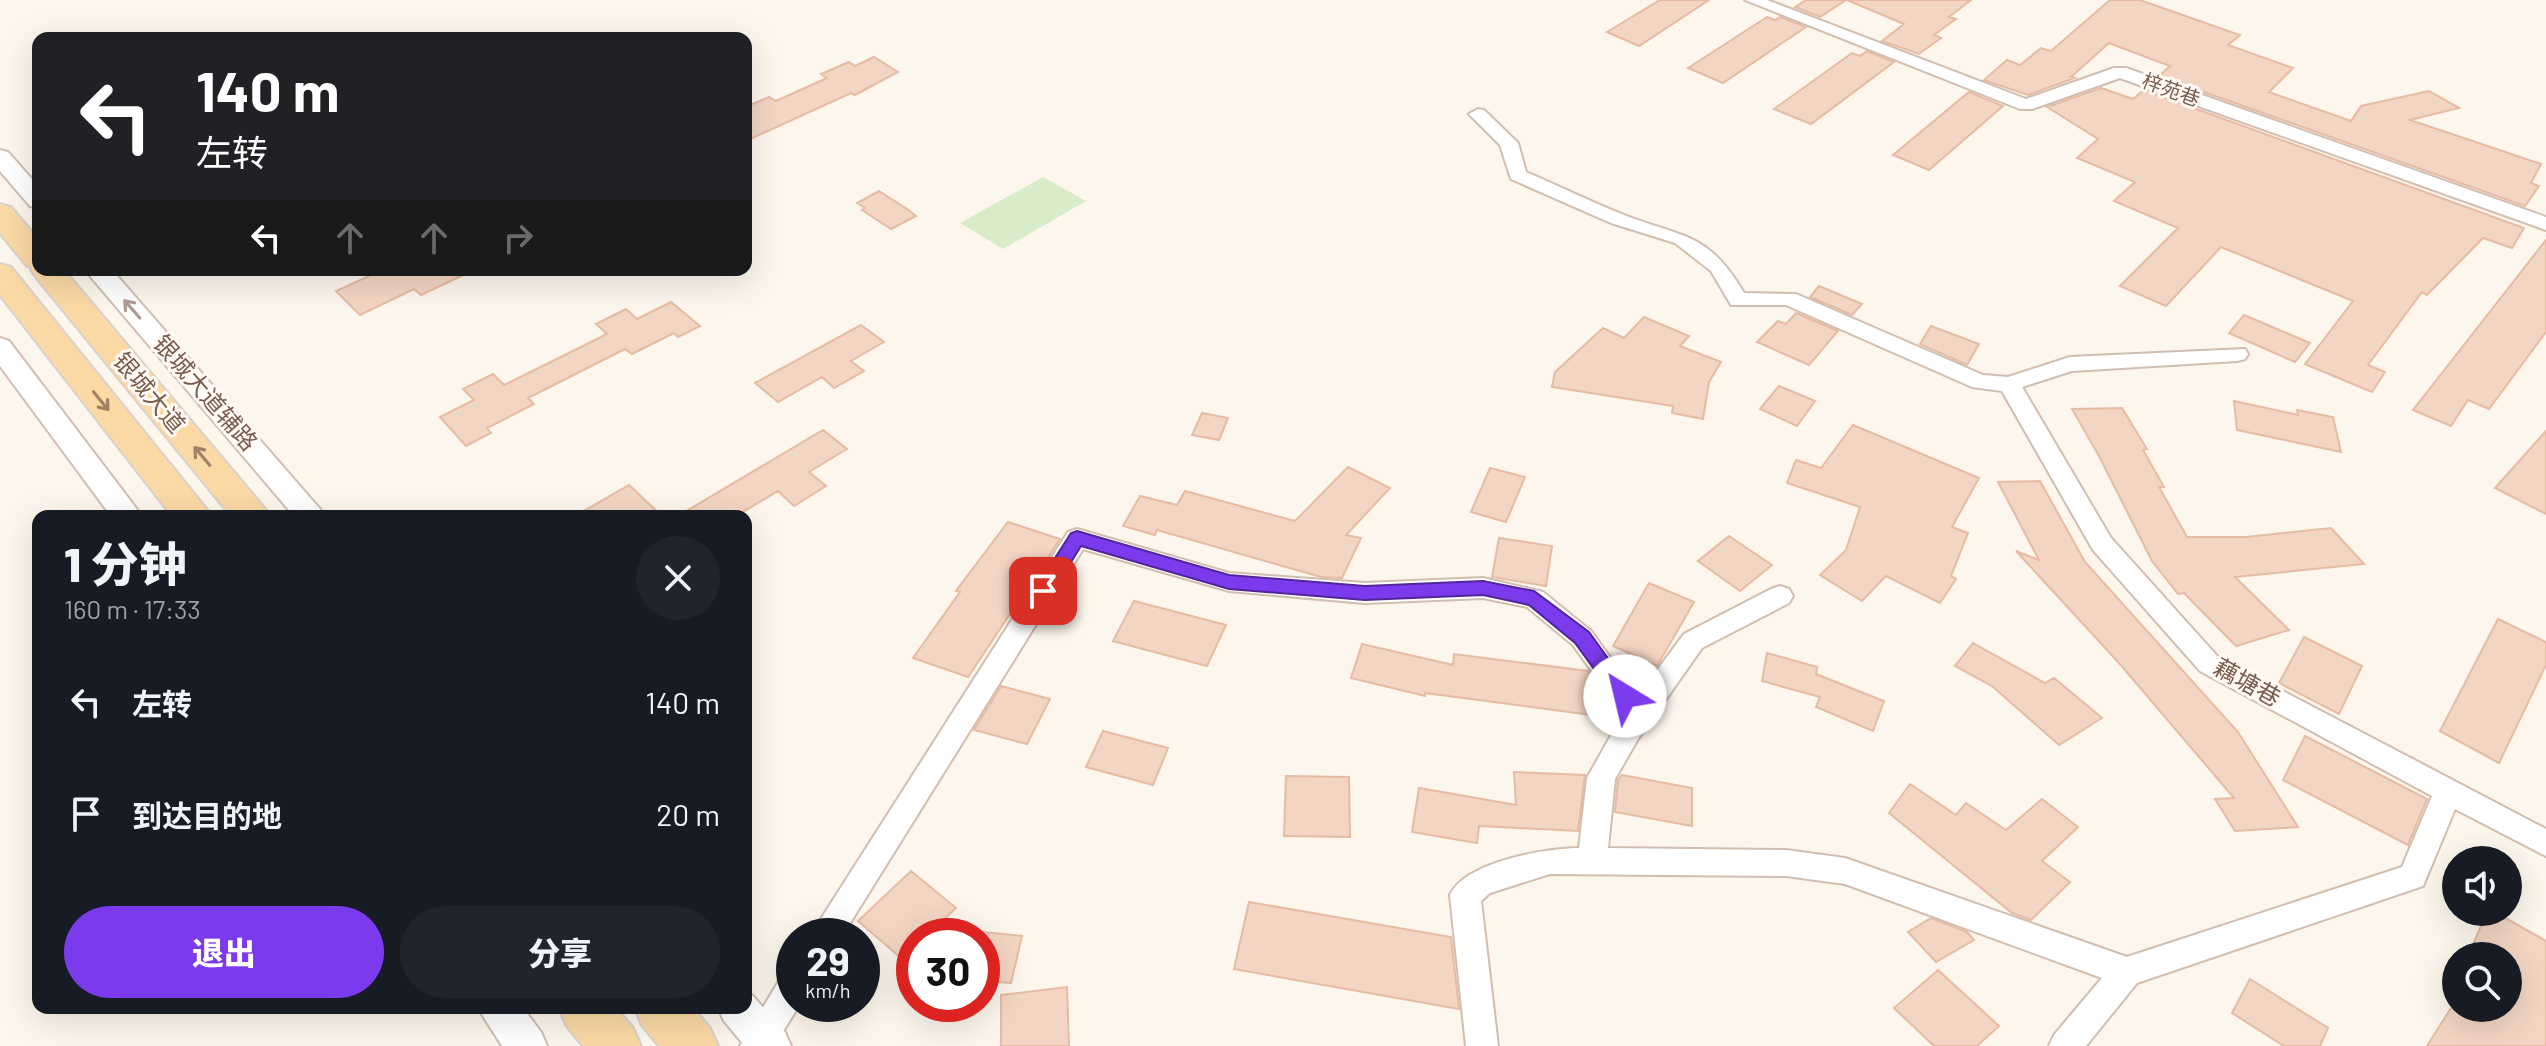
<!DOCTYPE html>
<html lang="zh">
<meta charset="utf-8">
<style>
body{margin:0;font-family:Barlow,"Noto Sans SC",sans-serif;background:#20242c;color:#f1f3f6;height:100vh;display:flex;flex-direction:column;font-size:30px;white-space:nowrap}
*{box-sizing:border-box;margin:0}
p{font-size:26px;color:#9ea1a6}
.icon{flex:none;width:44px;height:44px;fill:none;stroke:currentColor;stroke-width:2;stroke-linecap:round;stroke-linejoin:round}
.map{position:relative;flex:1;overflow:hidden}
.panel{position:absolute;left:32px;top:510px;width:720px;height:504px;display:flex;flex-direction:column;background:#171b24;border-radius:16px;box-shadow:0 8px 32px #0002}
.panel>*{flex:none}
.guide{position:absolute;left:32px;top:32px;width:720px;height:244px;border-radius:16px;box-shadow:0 8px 32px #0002;background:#202124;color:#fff;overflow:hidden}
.controls{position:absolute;left:2442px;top:846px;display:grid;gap:16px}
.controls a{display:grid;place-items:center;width:80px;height:80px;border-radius:50%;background:#171b24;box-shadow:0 8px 32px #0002;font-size:40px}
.speed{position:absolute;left:776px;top:918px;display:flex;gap:16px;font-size:40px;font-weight:700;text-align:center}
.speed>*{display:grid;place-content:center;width:104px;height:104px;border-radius:50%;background:#171b24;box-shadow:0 8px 32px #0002;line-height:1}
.speed small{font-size:20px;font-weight:400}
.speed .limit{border:12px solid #d22;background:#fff;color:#111}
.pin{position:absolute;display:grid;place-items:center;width:68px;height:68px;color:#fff;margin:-34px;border-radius:16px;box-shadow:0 4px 12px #0006}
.me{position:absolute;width:88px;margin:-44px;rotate:324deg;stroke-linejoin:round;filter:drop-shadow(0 0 6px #0008)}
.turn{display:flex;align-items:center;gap:28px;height:168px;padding:0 32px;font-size:36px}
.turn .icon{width:104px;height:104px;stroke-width:2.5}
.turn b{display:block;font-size:56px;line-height:68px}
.lanes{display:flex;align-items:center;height:76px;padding:0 32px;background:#0003;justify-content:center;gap:40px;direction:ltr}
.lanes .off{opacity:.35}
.round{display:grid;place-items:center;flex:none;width:84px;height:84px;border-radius:42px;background:#20242c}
.summary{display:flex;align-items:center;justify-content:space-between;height:136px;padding:0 32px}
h1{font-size:48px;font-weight:800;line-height:60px}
.button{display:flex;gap:16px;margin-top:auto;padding:16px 32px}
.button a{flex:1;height:92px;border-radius:48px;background:#7c3aed;color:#fff;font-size:32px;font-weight:800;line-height:92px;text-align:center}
.button a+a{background:#20242c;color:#f1f3f6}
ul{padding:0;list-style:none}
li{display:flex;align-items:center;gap:24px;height:112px;padding:0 32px}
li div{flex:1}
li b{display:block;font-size:30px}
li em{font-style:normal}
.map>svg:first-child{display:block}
.green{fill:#d8ecc9}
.building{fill:#f3d5c3;stroke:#e6bba3;stroke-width:2}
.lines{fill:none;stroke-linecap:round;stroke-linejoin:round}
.minor-casing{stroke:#d1beb0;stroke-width:4}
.tertiary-casing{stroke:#d1beb0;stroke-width:4}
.primary-casing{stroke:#dad1cd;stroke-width:4}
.minor{fill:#fff;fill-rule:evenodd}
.tertiary{fill:#fff;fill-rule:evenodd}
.primary{fill:#fbd9a5;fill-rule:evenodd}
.oneway{stroke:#af9d94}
.oneway2{stroke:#a18267}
.route{fill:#7c3aed;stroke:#51269a;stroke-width:2}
.labels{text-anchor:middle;stroke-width:6;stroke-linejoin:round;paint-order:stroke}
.far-street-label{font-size:20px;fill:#7a5c4d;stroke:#fffaf3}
.street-label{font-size:24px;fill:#7a5c4d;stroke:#fffaf3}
</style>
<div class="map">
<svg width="2546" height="1046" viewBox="0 0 2546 1046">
<rect width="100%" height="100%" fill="#fdf6ec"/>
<!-- green -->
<path class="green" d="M1043 177 1086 201 1003 249 960 223Z"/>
<!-- building -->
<path class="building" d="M1660 0H1709L1639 46 1607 32Z
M1806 0H1846L1820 17 1795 7Z
M1847 0H1971L1949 17 1956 19 1934 35 1941 38 1919 54 1882 41 1904 24Z
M2110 0H2140L2240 35 2228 45 2293 68 2269 92 2351 121 2361 106 2429 91 2459 108 2410 120 2541 164 2531 183 2539 186 2525 206 2159 76 2170 66 2109 43 2071 77 2075 78 2028 95 1984 80 2007 60 2020 65 2041 48 2051 51Z
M1767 17 1775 20 1780 17 1806 27 1723 83 1688 68Z
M1867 51 1894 62 1811 124 1774 109 1852 53 1860 56Z
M874 57 898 72 855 95 851 93 746 141V107L769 97 776 101 827 78 821 74 849 62 855 66Z
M2101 88 2133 99 2144 90 2524 228 2512 248 2483 238 2427 295 2422 292 2368 365 2385 372 2372 392 2305 364 2353 301 2221 247 2166 306 2120 286 2178 228 2114 201 2135 182 2077 158 2098 139 2047 107Z
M1969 92 2003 106 1929 170 1893 155Z
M879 191 907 209 916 216 891 229 862 210 865 208 857 203Z
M2546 240V332L2489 409 2468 400 2451 426 2413 410Z
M382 270H474L421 295 414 289 360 315 336 291Z
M1819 286 1862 304 1852 315 1810 297Z
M671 302 700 326 678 337 674 333 632 354 625 349 528 398 534 404 487 428 491 433 466 446 440 417 474 400 463 389 493 374 504 385 607 334 596 324 626 309 637 319Z
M1796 313 1838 331 1809 365 1757 342 1778 321 1786 324Z
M2244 315 2310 343 2295 362 2229 333Z
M1644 317 1689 336 1680 346 1721 362 1709 382 1703 419 1672 413 1673 406 1552 387 1555 372 1603 328 1624 338Z
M861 325 884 342 851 361 864 371 834 388 822 377 778 402 755 383Z
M1931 326 1979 344 1967 365 1920 344Z
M1779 386 1815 401 1797 426 1760 409Z
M2234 401 2298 415 2297 410 2333 417 2341 452 2237 430Z
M2122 408 2147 449 2143 450 2164 487H2159L2187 537H2246L2331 528 2364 564 2235 577 2289 630 2236 646 2184 593 2178 594 2152 561 2099 456 2072 409Z
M1202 413 1228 418 1219 440 1192 435Z
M1853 425 1979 478 1952 527 1968 533 1951 576 1956 579 1940 603 1886 576 1862 601 1820 575 1846 550 1860 507 1787 483 1796 460 1821 468Z
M823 430 847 449 809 472 826 486 794 506 778 491 736 516H678Z
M2546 431V514L2495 488Z
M1348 467 1390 488 1346 535 1361 538 1342 578 1321 577 1157 530 1155 535 1123 526 1140 496 1177 505 1185 491 1295 521Z
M1490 468 1525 477 1506 522 1471 512Z
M2040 481 2085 562 2238 732 2298 827 2235 831 2215 799 2234 798 2119 663 2016 551 2039 560 1998 482Z
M629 485 662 516H575Z
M1008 522 1060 539 968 677 913 658 960 592 956 591Z
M1729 536 1772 565 1740 591 1698 561Z
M1499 538 1552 546 1546 586 1492 577Z
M1649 583 1694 602 1657 666 1613 646Z
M1134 601 1226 625 1207 666 1113 641Z
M2498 619 2546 642V665L2499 763 2440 731Z
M2304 637 2362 666 2339 714 2279 683Z
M1973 643 2045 683 2054 678 2102 718 2059 745 1992 686 1955 666Z
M1362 644 1453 665 1454 654 1588 671 1592 677V715L1425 693V696L1351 678Z
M1767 653 1817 667 1816 674 1884 701 1873 731 1816 707 1820 697 1762 681Z
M1001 686 1050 699 1027 744 974 730Z
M1103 731 1168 748 1153 785 1086 767Z
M2305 736 2427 799 2408 845 2283 780Z
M1514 772 1585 775 1578 831 1479 826 1477 843 1412 832 1419 788 1516 805Z
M1622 775 1692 788V826L1615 812 1618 780Z
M1286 776 1349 777 1350 837 1284 836Z
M1910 784 1956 815 1966 803 2006 830 2042 799 2078 827 2042 861 2070 882 2031 920 2012 913 1889 813Z
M911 871 956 908 926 936H914V948L902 959 858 921Z
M1249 902 1451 937 1459 1009 1234 969Z
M2487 912H2495L2546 941V1046H2427L2451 1008H2508V956H2468Z
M1931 918 1967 932 1974 940 1936 962 1908 932Z
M982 932 1022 936 1011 983 982 981Z
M1938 970 1999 1026 1977 1046H1934L1894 1008Z
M2250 979 2328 1028 2320 1046H2284L2232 1013Z
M1067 987 1069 1046H1001V995Z"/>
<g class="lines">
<!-- minor casing -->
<g class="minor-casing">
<path id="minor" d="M1745 0H1767L2026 99 2114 68H2126L2546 217V230L2120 78 2032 109H2020Z
M1478 109 1484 110 1518 143 1526 172C1559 186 1591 202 1624 215 1684 238 1708 232 1744 293L1796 294 1983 375 2008 377 2070 357 2245 349 2248 354 2245 359 2237 361 2072 371 2022 387 2111 538 2218 657 2546 829V856L2455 809 2423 886 2137 983 2086 1046H2049L2054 1035 2102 978 1845 884 1786 876 1550 874 1490 893 1481 901 1498 1046H1466L1450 895C1465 862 1546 848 1579 848L1587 778 1614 730 1612 699 1573 645 1527 607 1483 598 1365 603 1229 591 1083 549 842 936H810L1068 532 1077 529 1229 573 1365 583 1483 578 1543 592 1591 631 1638 696 1684 634 1771 589 1780 586 1789 589 1793 596 1789 603 1702 648 1638 739 1615 779 1608 848 1786 850 1845 858 2127 957 2402 867 2432 796 2200 671 2093 550 2002 391 1972 387 1786 305H1731L1711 271 1675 243 1611 223 1511 179 1500 145 1469 114Z
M794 970V1004H800L774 1046H740L783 974Z"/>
</g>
<!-- tertiary casing -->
<g class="tertiary-casing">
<path id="tertiary" d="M0 150 8 152 38 186V208L30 206 0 171Z
M85 270H112L326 516H294Z
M0 338 9 341 142 516H111L0 366Z
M746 992 752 995 785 1032 791 1046H745L724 1021 718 1008H746Z
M478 1008H523L541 1032 547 1046H502Z"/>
</g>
<!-- primary casing -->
<g class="primary-casing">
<path id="primary" d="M0 204 11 207 38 239V270H64L271 516H231L36 277 31 270 33 267 27 266 0 233Z
M0 264 11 267 212 516H172L0 295Z
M559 1008H616L633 1028 641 1046H583L566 1025Z
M635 1008H693L710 1028 718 1046H659L642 1025Z"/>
</g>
<!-- minor -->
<use href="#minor" class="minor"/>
<!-- tertiary -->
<use href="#tertiary" class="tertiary"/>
<!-- primary -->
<use href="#primary" class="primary"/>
</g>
<!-- one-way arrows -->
<defs><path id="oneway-shaft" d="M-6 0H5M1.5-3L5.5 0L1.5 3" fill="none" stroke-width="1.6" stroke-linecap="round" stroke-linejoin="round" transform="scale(2)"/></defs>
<use class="oneway" href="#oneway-shaft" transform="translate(132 309) rotate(-131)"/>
<g class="oneway2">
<use href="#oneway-shaft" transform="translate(101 401) rotate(51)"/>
<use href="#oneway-shaft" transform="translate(202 456) rotate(-130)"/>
</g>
<!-- route -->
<path class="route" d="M1077 531 1229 575 1365 586 1483 581 1534 591 1589 632 1635 696 1632 702 1625 704 1618 702 1575 643 1529 605 1483 595 1365 600 1229 589 1081 546 1050 596H1037L1034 591 1037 586 1071 533Z"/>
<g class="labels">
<!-- far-street labels -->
<g class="far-street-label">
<text transform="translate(2171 90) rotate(20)" y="7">梓苑巷</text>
</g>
<!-- street labels -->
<g class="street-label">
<text transform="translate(149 393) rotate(50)" y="8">银城大道</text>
<text transform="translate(205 393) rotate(49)" y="8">银城大道辅路</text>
<text transform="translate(2247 683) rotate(29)" y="8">藕塘巷</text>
</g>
</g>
</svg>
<div class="controls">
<a><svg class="icon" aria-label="sound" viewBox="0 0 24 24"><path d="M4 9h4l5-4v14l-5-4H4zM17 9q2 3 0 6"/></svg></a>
<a><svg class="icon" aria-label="search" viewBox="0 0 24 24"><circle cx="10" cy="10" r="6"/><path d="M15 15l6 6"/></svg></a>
</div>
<div class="speed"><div>29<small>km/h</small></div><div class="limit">30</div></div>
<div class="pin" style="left:1043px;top:591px;background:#d93025"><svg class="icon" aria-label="arrive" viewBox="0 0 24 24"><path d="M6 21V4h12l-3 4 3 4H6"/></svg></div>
<svg class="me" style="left:1625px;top:696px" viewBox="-20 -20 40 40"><circle r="19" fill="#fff"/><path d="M0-13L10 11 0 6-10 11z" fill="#7c3aed"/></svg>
<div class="guide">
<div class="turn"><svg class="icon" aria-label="left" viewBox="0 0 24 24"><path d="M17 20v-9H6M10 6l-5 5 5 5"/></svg><div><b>140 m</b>左转</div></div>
<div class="lanes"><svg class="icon" aria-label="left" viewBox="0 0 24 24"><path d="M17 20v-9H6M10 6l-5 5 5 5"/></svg><svg class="icon off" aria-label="ahead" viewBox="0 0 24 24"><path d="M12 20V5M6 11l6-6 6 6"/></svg><svg class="icon off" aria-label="ahead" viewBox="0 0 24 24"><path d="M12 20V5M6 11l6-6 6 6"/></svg><svg class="icon off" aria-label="right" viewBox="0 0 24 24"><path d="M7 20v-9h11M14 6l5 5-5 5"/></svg></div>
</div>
<section class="panel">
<div class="summary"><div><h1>1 分钟</h1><p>160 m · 17:33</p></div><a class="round"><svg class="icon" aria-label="close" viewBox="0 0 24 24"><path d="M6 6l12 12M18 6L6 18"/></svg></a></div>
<ul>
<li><svg class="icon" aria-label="left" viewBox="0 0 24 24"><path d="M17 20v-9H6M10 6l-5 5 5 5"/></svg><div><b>左转</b></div><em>140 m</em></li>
<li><svg class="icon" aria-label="arrive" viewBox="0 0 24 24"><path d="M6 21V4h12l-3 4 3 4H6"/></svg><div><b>到达目的地</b></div><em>20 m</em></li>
</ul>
<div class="button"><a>退出</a><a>分享</a></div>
</section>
</div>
